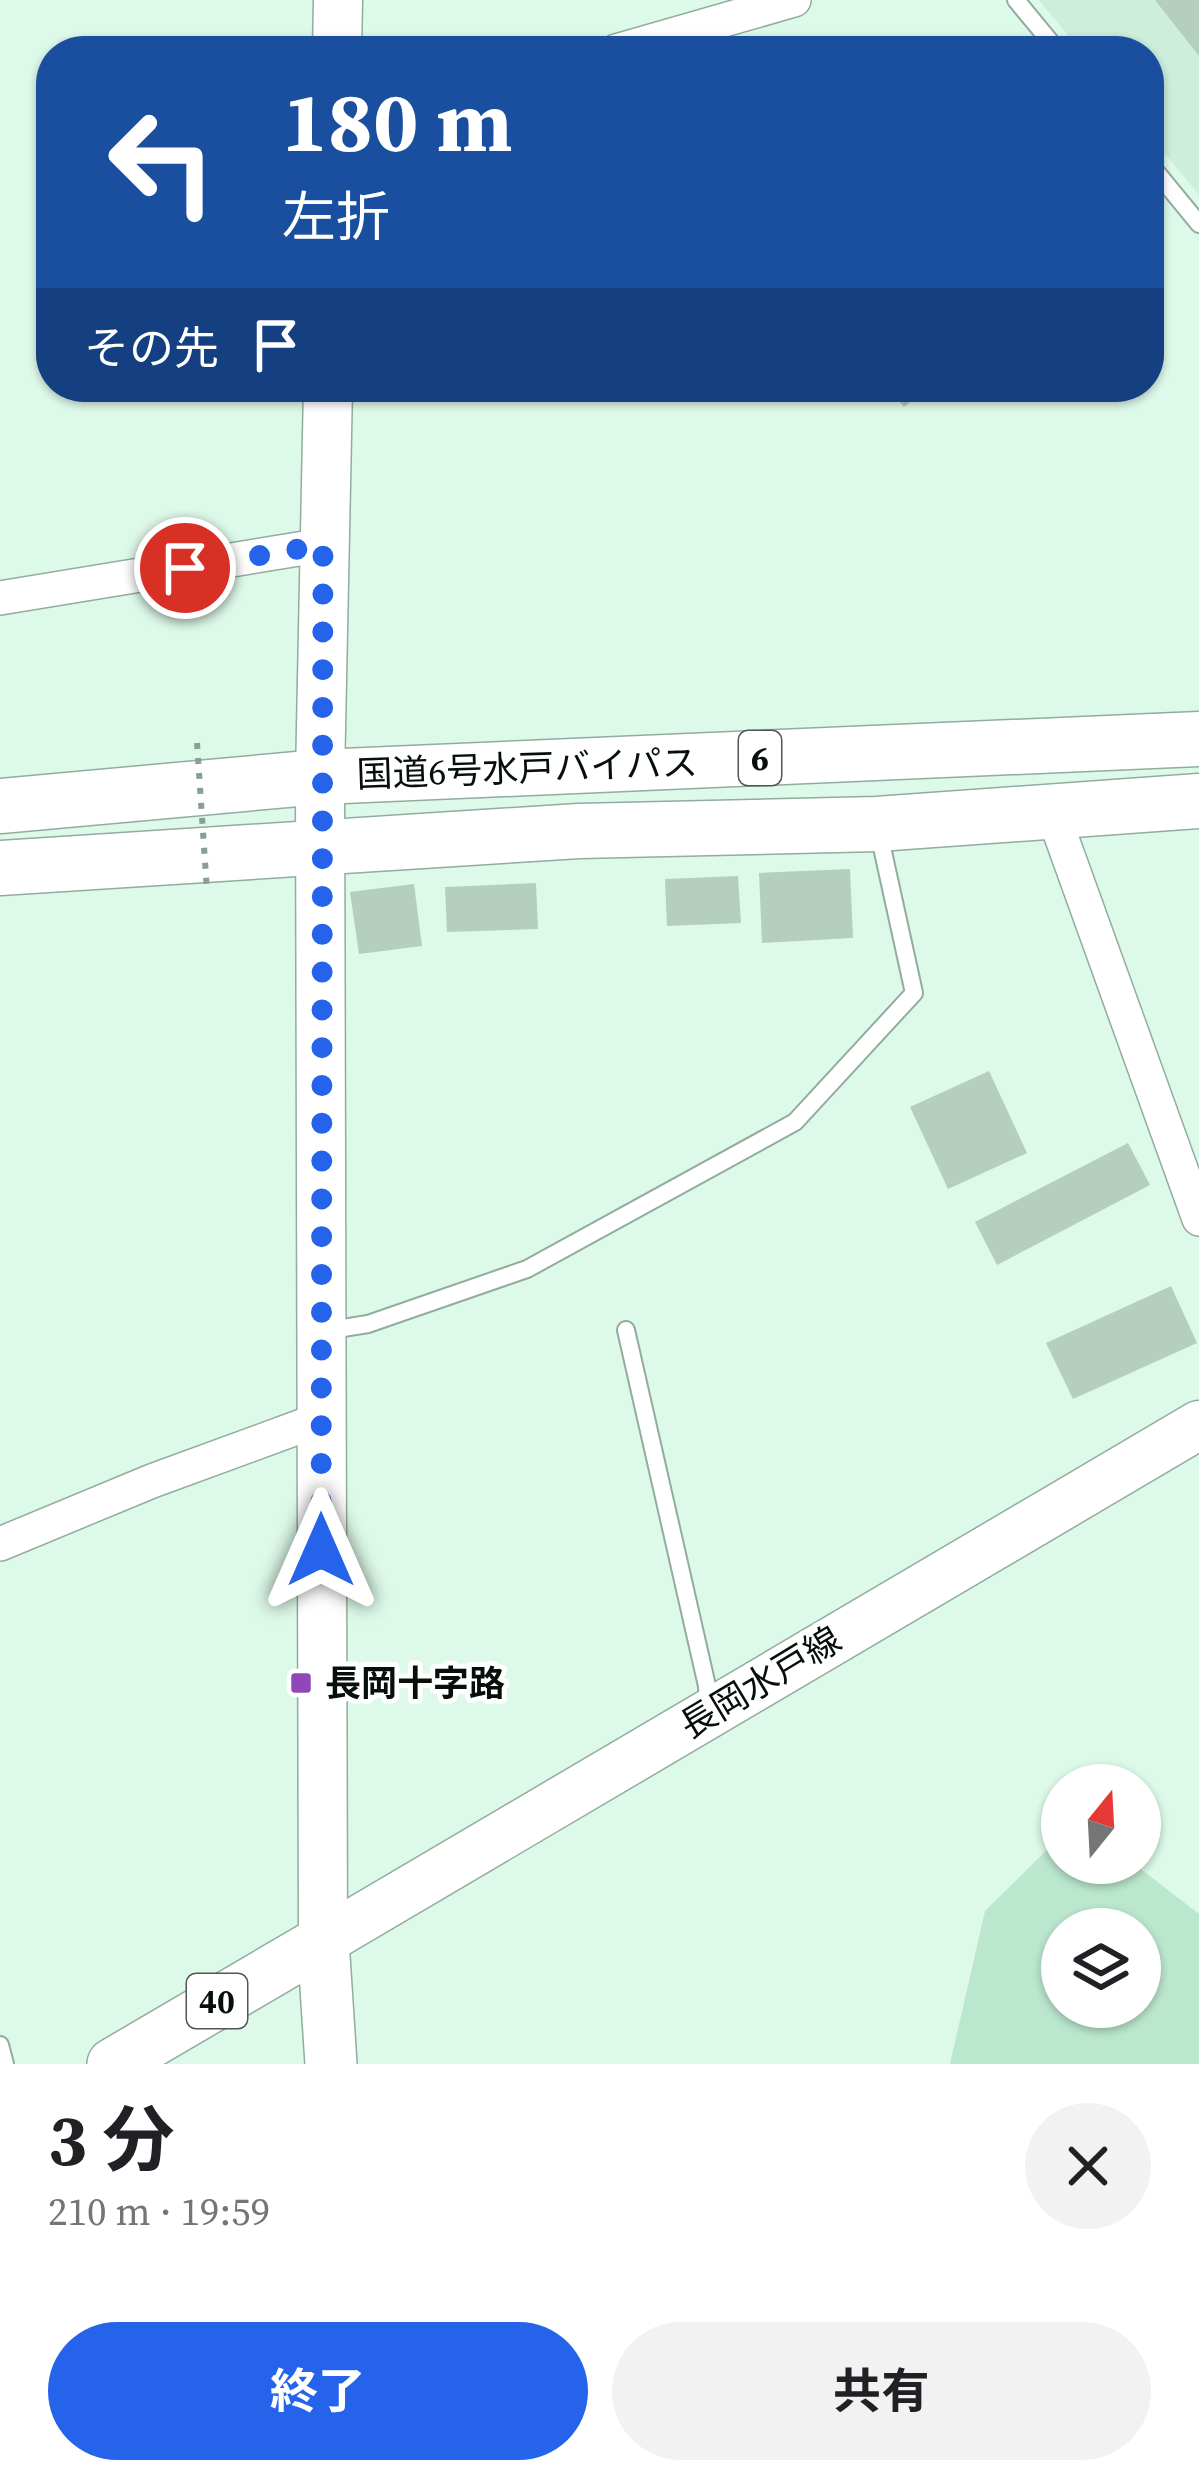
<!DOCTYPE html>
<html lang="ja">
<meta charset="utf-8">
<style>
body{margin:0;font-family:"Source Serif 4","Noto Sans JP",serif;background:#f2f2f2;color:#202124;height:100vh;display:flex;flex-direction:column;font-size:45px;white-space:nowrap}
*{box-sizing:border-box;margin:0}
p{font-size:39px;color:#757577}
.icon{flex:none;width:66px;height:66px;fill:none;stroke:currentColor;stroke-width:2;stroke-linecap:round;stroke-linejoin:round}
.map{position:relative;height:2064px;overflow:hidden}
.sheet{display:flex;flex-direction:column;background:#fff;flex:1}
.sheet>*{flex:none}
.hud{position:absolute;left:36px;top:36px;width:1128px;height:366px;border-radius:48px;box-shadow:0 3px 9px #0004;background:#1a4fa0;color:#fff;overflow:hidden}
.needle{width:78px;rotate:18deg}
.tools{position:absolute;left:1041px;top:1764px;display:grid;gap:24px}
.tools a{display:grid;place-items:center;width:120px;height:120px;border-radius:50%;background:#fff;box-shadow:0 3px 9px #0004;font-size:60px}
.pin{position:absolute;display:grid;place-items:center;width:102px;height:102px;color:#fff;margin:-51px;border:6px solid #fff;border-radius:50%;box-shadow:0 3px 12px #0007}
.me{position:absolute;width:132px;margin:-66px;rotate:0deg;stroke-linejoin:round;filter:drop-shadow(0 0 9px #0008)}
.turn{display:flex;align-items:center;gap:42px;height:252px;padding:0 48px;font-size:54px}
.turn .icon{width:156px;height:156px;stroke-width:2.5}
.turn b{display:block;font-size:84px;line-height:102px}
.then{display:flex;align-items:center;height:114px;padding:0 48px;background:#0003;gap:24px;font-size:45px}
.round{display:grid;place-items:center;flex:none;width:126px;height:126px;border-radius:63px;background:#f2f2f2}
.summary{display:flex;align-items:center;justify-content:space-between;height:204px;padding:0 48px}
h1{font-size:72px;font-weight:700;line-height:90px}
.cta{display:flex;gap:24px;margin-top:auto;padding:24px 48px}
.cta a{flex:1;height:138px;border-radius:72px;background:#2563eb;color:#fff;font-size:48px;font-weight:700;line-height:138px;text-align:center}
.cta a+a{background:#f2f2f2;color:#202124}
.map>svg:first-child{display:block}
.built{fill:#cceedb}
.green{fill:#bbe7ce;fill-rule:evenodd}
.building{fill:#b4cebf}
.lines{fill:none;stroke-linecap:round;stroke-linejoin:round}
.service-casing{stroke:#92ac9d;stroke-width:20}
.minor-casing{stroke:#92ac9d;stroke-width:36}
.secondary-casing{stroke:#92ac9d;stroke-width:51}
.primary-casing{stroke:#92ac9d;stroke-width:54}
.trunk-casing{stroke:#92ac9d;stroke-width:57}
.service{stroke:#fff;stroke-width:16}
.minor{stroke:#fff;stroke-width:33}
.secondary{stroke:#fff;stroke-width:48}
.primary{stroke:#fff;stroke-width:51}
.trunk{stroke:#fff;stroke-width:54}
.path-bridge{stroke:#8a9f93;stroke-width:6;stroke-dasharray:6 9;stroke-linecap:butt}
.route{stroke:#2563eb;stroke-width:21;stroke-dasharray:0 37.8}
.poi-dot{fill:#8f47ba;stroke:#fff;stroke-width:4.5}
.labels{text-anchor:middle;stroke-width:10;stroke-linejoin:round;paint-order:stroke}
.shield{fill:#fff;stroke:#515754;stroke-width:3}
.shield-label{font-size:33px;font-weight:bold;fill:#060f0a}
.street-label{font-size:36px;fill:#060f0a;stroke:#fff}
.poi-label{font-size:36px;font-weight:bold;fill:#060f0a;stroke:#fff;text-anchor:start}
</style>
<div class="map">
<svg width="1199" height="2064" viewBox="0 0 1199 2064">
<rect width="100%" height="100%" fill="#ddf9e9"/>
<!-- built -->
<path class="built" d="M1039 0H1199V195L1149 134V51H1081Z"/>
<!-- green -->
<path class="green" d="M1062 1835V1863H1133L1199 1914V2064H950L985 1911ZM1062 1929H1140V2007H1062Z"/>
<!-- building -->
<path class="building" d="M1155 0H1199V56Z
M887 387H928L904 407Z
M850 869 853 938 762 943 759 873Z
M738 876 741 923 667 926 665 879Z
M536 883 538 929 447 932 445 887Z
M414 884 422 946 359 954 350 892Z
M989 1071 1027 1153 948 1189 910 1107Z
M1128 1143 1150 1185 997 1265 975 1222Z
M1171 1286 1197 1343 1073 1399 1046 1343Z"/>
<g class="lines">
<!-- service casing -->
<g class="service-casing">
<path id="service" d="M1016 0 1058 51
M1149 163 1199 224
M626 1330 707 1686 708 1706
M324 1331 368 1324 527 1269 795 1122 914 993 878 829
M0 2045 5 2064"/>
</g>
<!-- minor casing -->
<g class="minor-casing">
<path id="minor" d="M616 51 794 0
M0 598 323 545
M1052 811 1199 1219
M0 1544 152 1481 321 1419"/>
</g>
<!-- secondary casing -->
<g class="secondary-casing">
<path id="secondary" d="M337 51 338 0
M328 387 320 777 323 1941 1199 1425"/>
</g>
<!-- primary casing -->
<g class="primary-casing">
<path id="primary" d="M113 2064 323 1941 331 2064"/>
</g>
<!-- trunk casing -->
<g class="trunk-casing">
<path id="trunk" d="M0 806 320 777 1199 739
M0 868 579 831 877 824 1199 801"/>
</g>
<!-- service -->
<use href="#service" class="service"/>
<!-- minor -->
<use href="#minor" class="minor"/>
<!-- secondary -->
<use href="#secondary" class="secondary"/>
<!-- primary -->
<use href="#primary" class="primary"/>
<!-- trunk -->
<use href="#trunk" class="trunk"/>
<!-- path-bridge -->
<path class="path-bridge" d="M197 743 207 891"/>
</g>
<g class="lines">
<!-- route -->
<path class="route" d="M185 568 323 545 321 1550"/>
</g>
<!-- markers -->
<rect class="poi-dot" x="289" y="1671" width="24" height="24" rx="6"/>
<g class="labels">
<!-- shield labels -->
<g class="shield">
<rect x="739" y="731" width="42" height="54" rx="9"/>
<rect x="187" y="1974" width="60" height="54" rx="9"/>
</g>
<g class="shield-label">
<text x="760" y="770">6</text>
<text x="217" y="2013">40</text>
</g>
<!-- street labels -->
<g class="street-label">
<text transform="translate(527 768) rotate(-2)" y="13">国道6号水戸バイパス</text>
<text transform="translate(760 1682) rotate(-31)" y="13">長岡水戸線</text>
</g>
<!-- poi labels -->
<g class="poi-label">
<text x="325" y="1696">長岡十字路</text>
</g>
</g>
</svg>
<div class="tools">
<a><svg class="needle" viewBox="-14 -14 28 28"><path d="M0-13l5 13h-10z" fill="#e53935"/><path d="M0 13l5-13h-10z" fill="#757577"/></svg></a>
<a><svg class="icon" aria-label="layers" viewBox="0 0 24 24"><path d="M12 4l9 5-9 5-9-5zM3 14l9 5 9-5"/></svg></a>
</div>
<div class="pin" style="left:185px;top:568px;background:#d93025"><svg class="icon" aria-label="arrive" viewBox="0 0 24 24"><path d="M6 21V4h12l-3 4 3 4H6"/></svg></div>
<svg class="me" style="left:321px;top:1550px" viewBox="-20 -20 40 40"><path d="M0-17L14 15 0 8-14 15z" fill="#2563eb" stroke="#fff" stroke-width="4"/></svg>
<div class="hud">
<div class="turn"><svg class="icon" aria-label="left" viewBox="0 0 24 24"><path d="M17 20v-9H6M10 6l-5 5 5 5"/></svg><div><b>180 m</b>左折</div></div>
<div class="then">その先<svg class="icon" aria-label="arrive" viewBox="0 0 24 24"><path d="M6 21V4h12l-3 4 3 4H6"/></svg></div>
</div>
</div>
<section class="sheet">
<div class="summary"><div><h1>3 分</h1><p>210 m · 19:59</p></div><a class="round"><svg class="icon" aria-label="close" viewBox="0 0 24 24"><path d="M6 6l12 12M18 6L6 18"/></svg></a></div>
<div class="cta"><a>終了</a><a>共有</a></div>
</section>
